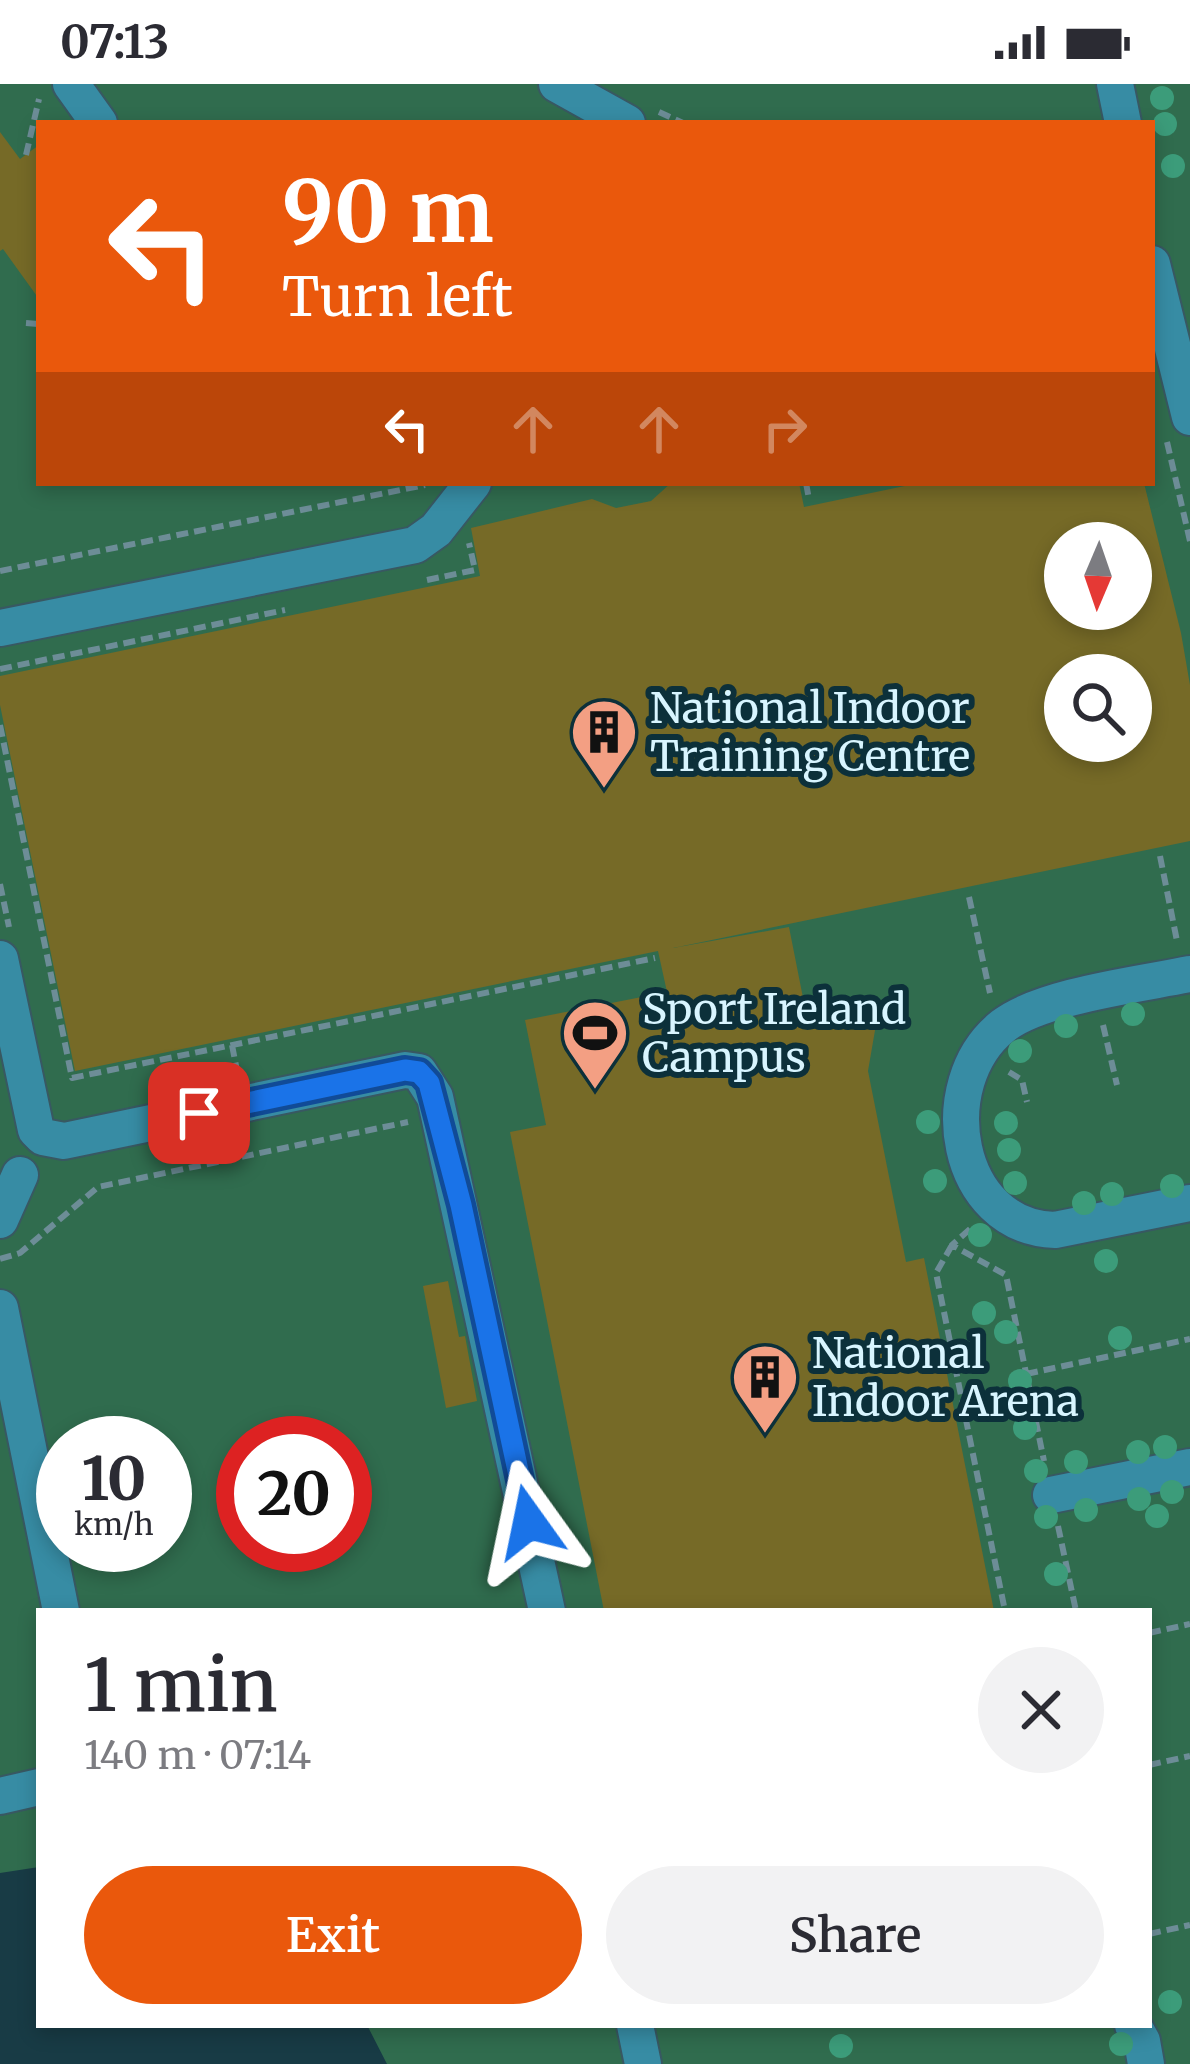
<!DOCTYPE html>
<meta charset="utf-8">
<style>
body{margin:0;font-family:Merriweather,serif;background:#f2f2f3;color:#2b2b33;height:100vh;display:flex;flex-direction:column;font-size:45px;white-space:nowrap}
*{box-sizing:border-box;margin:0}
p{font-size:39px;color:#7c7c81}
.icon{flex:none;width:66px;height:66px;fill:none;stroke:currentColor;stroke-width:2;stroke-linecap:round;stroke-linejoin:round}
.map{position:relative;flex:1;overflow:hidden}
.details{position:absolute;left:36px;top:1524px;width:1116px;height:420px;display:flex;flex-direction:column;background:#fff;border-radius:0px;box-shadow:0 6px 18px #0003}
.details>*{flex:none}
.banner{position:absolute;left:36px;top:36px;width:1119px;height:366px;border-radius:0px;box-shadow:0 6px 18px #0003;background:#ea580c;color:#fff;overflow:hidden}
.needle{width:78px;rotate:182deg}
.fabs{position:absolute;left:1044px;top:438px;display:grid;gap:24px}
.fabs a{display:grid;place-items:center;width:108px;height:108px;border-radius:50%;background:#fff;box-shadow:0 6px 18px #0003;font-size:60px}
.speed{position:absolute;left:36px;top:1332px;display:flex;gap:24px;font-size:60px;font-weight:700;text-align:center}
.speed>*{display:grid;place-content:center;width:156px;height:156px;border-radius:50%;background:#fff;box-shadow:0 6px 18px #0003;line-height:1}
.speed small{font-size:30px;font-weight:400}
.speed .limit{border:18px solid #d22;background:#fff;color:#111}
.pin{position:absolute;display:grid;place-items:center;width:102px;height:102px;color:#fff;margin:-51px;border-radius:24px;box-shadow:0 6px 18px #0006}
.me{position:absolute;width:132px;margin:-66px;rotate:348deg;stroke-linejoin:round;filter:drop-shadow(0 0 9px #0008)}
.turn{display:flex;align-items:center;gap:42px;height:252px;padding:0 48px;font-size:54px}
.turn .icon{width:156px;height:156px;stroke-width:2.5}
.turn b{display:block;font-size:84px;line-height:102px}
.lanes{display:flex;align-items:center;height:114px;padding:0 48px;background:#0003;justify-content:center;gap:60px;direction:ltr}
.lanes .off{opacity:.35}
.round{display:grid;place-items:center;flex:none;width:126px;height:126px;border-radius:63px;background:#f2f2f3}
.head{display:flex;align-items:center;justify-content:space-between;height:204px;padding:0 48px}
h1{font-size:72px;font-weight:600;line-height:90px}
.primary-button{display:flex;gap:24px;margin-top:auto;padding:24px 48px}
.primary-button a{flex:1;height:138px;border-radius:72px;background:#ea580c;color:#fff;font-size:48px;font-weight:600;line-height:138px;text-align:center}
.primary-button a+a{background:#f2f2f3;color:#2b2b33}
.status{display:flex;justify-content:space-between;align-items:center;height:84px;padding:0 60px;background:#fff;direction:ltr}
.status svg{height:33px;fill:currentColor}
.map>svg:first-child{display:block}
.green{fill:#306c4e;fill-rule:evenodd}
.building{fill:#766a27;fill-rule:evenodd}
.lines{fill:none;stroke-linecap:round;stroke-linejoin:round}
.minor-casing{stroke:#385862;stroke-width:40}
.path{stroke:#6d8d97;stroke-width:6;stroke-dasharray:12 6;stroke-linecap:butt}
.minor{stroke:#378ca4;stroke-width:36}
.tree{fill:#3c9c7a}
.route-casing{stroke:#114b97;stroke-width:30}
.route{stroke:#1a73e8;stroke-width:21}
.labels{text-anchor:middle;stroke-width:12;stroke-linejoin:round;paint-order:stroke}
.poi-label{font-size:42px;fill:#d8f5ff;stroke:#0c303a;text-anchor:start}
</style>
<div class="status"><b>07:13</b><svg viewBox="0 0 49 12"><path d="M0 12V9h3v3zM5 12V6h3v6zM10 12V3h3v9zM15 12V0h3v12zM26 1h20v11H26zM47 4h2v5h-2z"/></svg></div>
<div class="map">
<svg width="1190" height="1980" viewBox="0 0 1190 1980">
<rect width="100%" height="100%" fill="#183b45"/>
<!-- green -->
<path class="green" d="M0 0H1190V1980H387L367 1941H1149V1527H39V1783L0 1789ZM39 39H1152V399H39ZM1065 459H1131V525H1065ZM1065 591H1131V657H1065ZM63 1359H165V1461H63ZM243 1359H345V1461H243Z"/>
<!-- building -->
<path class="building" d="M0 48 20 75 39 61V215L3 165 0 167Z
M671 399H799L804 423 919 399H1144L1181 549 1190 601V757L673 864 789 843 809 944 878 929 868 987 906 1178 924 1174 994 1527H604L510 1048 546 1041 525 936 667 908 658 867 75 987 0 621V592L480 492 471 444 592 415 616 424 651 417ZM1065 459H1131V525H1065ZM1065 591H1131V657H1065Z
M448 1197 459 1253 465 1252 477 1317 446 1324 423 1202Z"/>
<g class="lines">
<!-- minor casing -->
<g class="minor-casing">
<path id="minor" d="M71 0 99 39
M557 0 627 39
M1115 0 1123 39
M1152 180 1190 333
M0 544 415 461 436 446 473 399
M0 875 36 1046 43 1053 64 1057 405 986 419 988 435 1013 547 1527
M1190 890C1141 900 1041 912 1003 942 931 999 954 1143 1055 1146L1190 1119
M0 1136 20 1091
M0 1224 61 1527
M1051 1411 1190 1383
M0 1712 39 1703
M635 1941 643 1980
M1133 1941 1142 1957 1146 1980"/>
</g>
<!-- path -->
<path class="path" d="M659 28 683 39
M26 71 39 15
M26 239 39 240
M1167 358 1190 457
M806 399 809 415
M0 487 425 401
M427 496 475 486 469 459
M0 585 285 526
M0 641 72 994 655 874
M1160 772 1177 857
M0 800 9 843
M969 813 990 909
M1103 941 1117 1001
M232 961 237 987
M1009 988 1022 996 1027 1018
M970 1145 952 1161 1006 1191 1044 1377
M952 1161 936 1189 1005 1527
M0 1175 20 1169 98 1103 408 1038
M1026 1290 1190 1255
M1058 1442 1076 1527
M1149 1549 1190 1540
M1149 1681 1190 1672
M1149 1850 1190 1841
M1149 1882V1892"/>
<!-- minor -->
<use href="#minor" class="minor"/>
</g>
<!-- trees -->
<g class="tree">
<circle cx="1162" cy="14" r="12"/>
<circle cx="1165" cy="40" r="12"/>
<circle cx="1173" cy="82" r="12"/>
<circle cx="1133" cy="930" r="12"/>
<circle cx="1066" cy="942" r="12"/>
<circle cx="1020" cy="967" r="12"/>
<circle cx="928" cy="1038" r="12"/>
<circle cx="1006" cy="1039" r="12"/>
<circle cx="1009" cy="1066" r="12"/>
<circle cx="935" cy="1097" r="12"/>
<circle cx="1015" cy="1099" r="12"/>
<circle cx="1172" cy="1102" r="12"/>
<circle cx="1112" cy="1110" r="12"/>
<circle cx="1084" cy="1119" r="12"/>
<circle cx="980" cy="1151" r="12"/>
<circle cx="1106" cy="1177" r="12"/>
<circle cx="984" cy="1229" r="12"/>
<circle cx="1006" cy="1248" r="12"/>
<circle cx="1120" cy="1254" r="12"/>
<circle cx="1020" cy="1297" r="12"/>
<circle cx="1025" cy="1344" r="12"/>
<circle cx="1165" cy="1363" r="12"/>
<circle cx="1138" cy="1368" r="12"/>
<circle cx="1076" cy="1378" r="12"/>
<circle cx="1036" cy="1387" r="12"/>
<circle cx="1172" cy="1408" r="12"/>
<circle cx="1139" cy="1415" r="12"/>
<circle cx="1086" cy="1426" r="12"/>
<circle cx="1157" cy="1432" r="12"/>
<circle cx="1046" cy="1433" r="12"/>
<circle cx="1056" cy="1490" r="12"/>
<circle cx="1170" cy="1918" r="12"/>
<circle cx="1121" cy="1960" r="12"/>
<circle cx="841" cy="1962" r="12"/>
</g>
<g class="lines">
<!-- route casing -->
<g class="route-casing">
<path id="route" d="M199 1029 405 986 419 988 429 999 461 1121 529 1438"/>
</g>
<!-- route -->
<use href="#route" class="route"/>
</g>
<!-- icons -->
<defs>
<g id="building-pin" transform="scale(3.45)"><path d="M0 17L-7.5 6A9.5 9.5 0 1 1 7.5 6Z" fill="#f39f83" stroke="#0c303a"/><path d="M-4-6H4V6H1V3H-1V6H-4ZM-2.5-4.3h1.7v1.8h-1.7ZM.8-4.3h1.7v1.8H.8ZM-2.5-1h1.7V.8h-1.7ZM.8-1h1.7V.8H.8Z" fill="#111"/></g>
<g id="stadium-pin" transform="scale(3.45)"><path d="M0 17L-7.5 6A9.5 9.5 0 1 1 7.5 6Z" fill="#f39f83" stroke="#0c303a"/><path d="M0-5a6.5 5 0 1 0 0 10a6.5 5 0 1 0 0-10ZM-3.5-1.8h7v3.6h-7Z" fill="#111"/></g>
</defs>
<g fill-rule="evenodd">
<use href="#building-pin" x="604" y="648"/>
<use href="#stadium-pin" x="595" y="949"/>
<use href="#building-pin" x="765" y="1293"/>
</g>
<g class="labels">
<!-- poi labels -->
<g class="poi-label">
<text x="650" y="639">National Indoor<tspan x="650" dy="48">Training Centre</tspan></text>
<text x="642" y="940">Sport Ireland<tspan x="642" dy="48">Campus</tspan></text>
<text x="812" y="1284">National<tspan x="812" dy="48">Indoor Arena</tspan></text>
</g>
</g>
</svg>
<div class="fabs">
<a><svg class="needle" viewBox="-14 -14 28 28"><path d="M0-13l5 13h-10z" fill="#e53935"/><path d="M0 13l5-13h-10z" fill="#7c7c81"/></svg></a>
<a><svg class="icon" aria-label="search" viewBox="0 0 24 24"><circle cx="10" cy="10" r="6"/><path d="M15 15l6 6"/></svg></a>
</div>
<div class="speed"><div>10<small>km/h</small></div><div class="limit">20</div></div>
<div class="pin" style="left:199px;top:1029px;background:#d93025"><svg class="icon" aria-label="arrive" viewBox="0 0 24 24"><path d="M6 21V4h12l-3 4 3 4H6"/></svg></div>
<svg class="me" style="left:529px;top:1438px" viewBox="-20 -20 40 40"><path d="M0-17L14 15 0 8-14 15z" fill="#1a73e8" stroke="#fff" stroke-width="4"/></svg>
<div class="banner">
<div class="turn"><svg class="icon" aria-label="left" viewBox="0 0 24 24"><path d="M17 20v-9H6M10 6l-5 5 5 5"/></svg><div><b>90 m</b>Turn left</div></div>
<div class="lanes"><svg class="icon" aria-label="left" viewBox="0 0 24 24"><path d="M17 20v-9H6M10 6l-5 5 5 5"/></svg><svg class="icon off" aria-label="ahead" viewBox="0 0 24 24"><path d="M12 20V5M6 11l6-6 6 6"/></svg><svg class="icon off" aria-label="ahead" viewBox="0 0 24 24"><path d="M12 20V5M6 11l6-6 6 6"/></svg><svg class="icon off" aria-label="right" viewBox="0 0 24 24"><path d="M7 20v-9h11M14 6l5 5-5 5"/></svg></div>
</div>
<section class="details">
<div class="head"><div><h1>1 min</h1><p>140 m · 07:14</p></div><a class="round"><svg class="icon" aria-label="close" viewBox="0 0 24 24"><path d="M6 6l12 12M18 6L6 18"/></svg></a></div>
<div class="primary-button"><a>Exit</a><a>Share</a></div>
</section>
</div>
